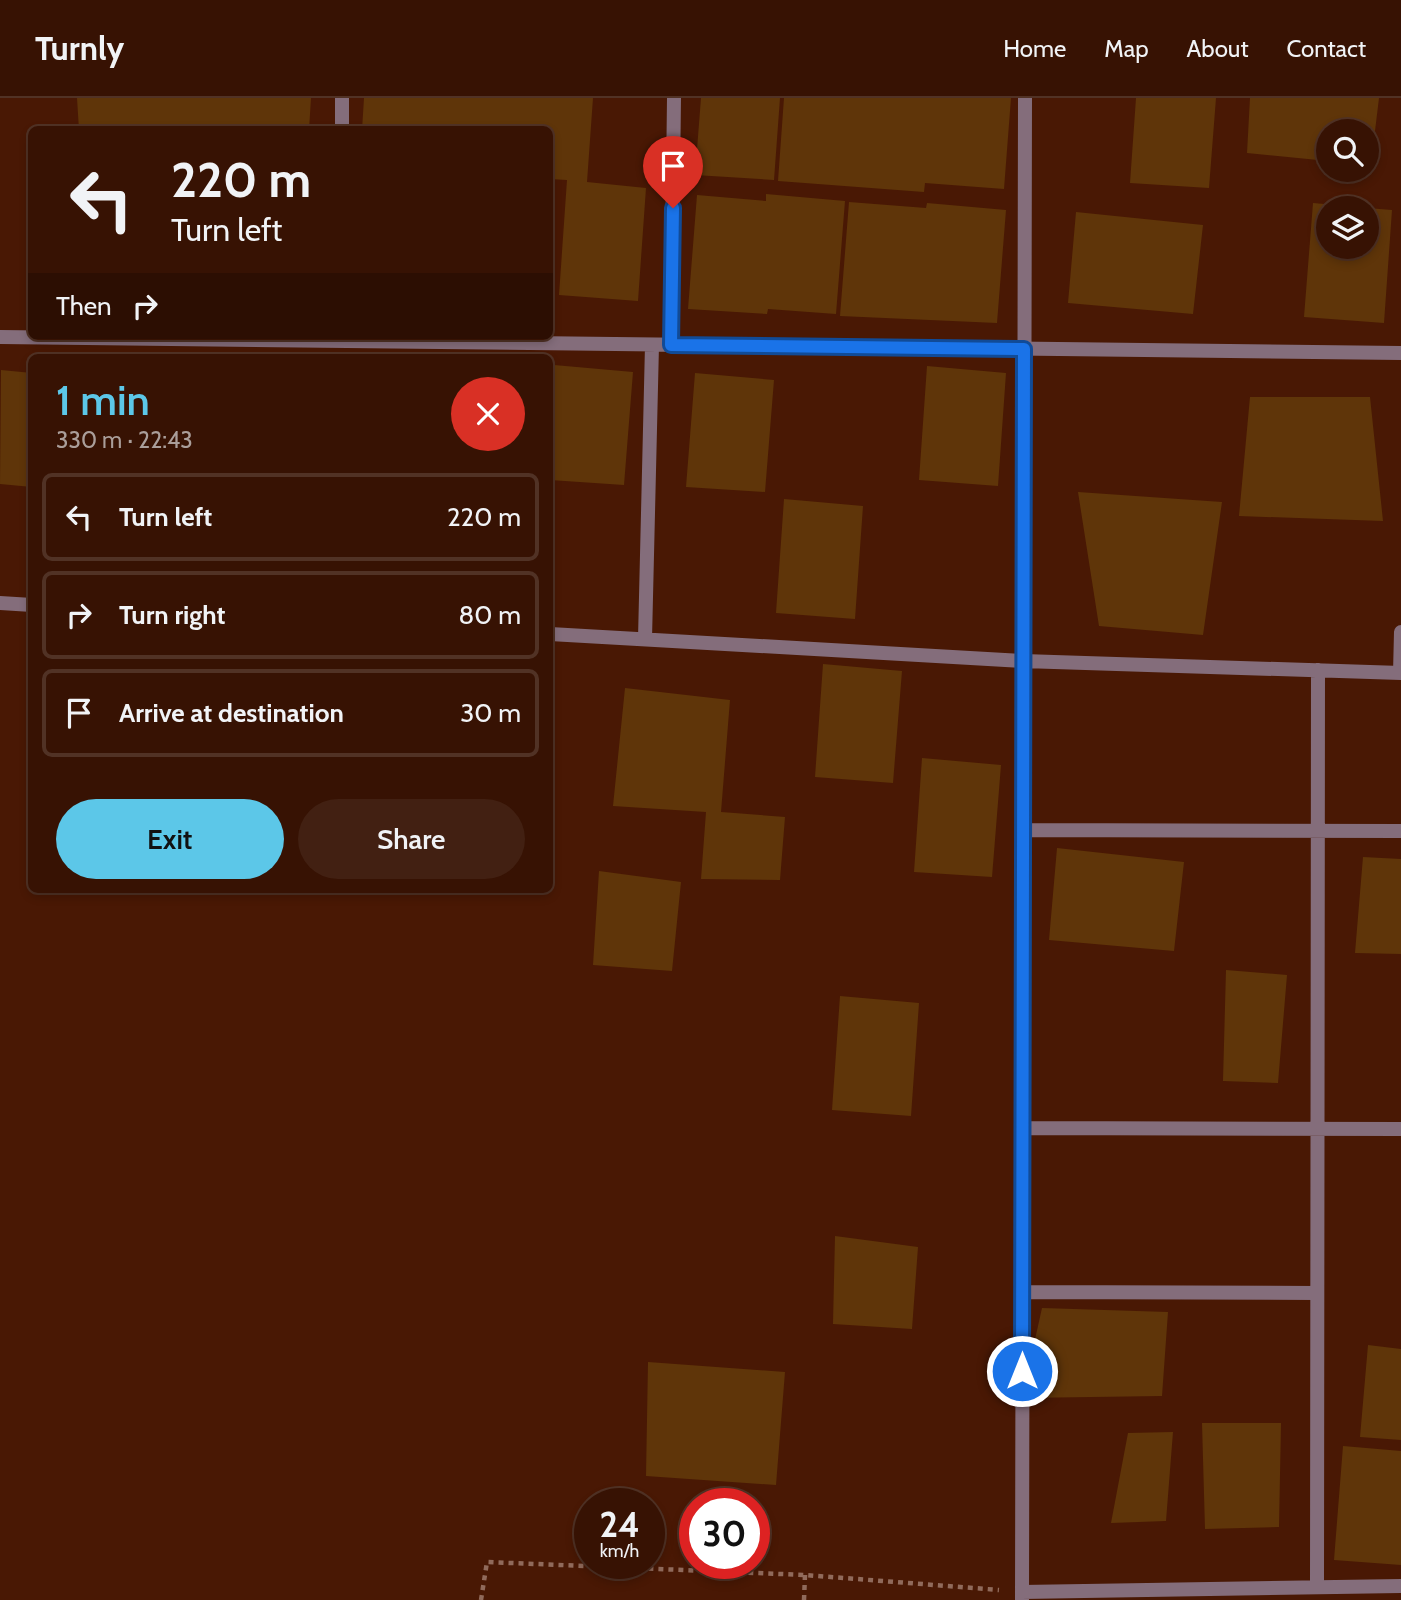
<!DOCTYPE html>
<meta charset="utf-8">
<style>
body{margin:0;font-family:Cabin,sans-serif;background:#422012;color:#f1f3f6;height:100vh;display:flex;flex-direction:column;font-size:26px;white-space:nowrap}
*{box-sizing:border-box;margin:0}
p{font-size:23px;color:#aa9e9a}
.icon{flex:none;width:38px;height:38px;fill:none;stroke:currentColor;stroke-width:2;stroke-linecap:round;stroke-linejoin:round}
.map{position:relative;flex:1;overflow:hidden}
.details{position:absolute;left:28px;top:256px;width:525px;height:539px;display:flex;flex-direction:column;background:#371203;border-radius:10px;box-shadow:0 4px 10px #0003,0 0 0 2px #513225}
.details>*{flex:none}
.top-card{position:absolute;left:28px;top:28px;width:525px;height:214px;border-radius:10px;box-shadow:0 4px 10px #0003,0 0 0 2px #513225;background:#371203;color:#f1f3f6;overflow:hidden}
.controls{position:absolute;left:1316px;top:21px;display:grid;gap:14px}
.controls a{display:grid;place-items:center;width:63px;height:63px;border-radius:50%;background:#371203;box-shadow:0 4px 10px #0003,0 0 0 2px #513225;font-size:35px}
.speed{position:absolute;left:574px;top:1390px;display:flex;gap:14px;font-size:35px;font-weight:700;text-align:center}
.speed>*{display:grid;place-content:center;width:91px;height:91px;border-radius:50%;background:#371203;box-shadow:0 4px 10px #0003,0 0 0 2px #513225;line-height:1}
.speed small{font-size:18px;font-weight:400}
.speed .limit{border:10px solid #d22;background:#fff;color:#111}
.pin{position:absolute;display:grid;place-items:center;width:60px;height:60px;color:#fff;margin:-72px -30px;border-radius:50% 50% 50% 0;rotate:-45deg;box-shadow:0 0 7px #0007}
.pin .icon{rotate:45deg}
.me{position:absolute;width:77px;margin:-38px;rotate:0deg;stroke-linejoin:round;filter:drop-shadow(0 0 5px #0008)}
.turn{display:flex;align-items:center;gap:24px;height:147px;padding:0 28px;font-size:32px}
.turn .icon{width:91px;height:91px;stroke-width:2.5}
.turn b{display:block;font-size:49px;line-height:60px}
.then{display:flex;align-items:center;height:66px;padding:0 28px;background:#0003;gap:14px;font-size:26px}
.round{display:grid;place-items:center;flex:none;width:74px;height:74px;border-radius:37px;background:#422012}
.summary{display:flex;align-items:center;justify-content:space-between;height:119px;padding:0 28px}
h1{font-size:42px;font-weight:600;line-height:52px;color:#5cc7e8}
.primary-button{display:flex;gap:14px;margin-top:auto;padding:14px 28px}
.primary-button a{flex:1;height:80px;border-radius:42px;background:#5cc7e8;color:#111;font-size:28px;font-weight:600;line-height:80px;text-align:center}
.primary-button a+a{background:#422012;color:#f1f3f6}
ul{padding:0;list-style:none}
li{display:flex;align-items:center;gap:21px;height:88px;margin:0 14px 10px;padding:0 14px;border:4px solid #513225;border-radius:10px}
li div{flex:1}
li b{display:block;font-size:26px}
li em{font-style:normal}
header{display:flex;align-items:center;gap:42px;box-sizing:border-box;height:98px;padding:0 35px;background:#371203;border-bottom:2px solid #513225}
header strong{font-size:33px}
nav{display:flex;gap:38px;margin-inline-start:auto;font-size:24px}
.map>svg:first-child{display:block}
.building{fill:#5f3509}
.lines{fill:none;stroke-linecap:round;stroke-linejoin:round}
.path{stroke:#906a5b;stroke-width:4.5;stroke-dasharray:5 5;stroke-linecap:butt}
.street{stroke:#846d7b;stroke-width:14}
.route-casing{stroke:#114b97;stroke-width:18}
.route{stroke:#1a73e8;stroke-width:12}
</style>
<header>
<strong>Turnly</strong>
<nav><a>Home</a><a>Map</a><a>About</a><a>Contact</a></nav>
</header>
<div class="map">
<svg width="1401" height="1502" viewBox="0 0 1401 1502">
<rect width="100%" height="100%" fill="#491804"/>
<!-- building -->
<path class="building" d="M77 0H311L309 32H79Z
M364 0H593L587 84 646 90 638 203 559 197 567 82 550 81V32H362Z
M701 0H780L774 82 695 77Z
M784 0H1011L1004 91 925 85 924 94 778 83Z
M1136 0H1216L1209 90 1130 85Z
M1250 0H1379L1371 66H1367V33H1328V63L1247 55Z
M766 96 845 103 836 216 768 211 767 216 688 211 697 97 766 103Z
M849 104 926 110 927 105 1006 112 997 225 840 218Z
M1313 105 1347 108 1328 110V149H1367V110L1392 112 1384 225 1304 219Z
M1076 114 1203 127 1193 216 1068 205Z
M554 267 633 274 624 387 550 382Z
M927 268 1006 275 998 388 919 382Z
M1 272 32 275V389L0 386Z
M695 275 774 282 765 394 686 389Z
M1250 299H1370L1383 423 1239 418Z
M1078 394 1222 404 1203 537 1099 528Z
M784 401 863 408 855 521 776 515Z
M823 566 902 573 893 685 815 679Z
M625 590 730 602 721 714 785 719 780 782 701 781 706 714 613 708Z
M922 660 1001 667 992 779 914 774Z
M1057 750 1184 764 1174 853 1049 842Z
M1363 759 1401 761V856L1355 855Z
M599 773 681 784 672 873 593 867Z
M1226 872 1287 877 1278 985 1223 983Z
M840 898 919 905 911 1018 832 1012Z
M835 1138 918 1149 912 1231 833 1226Z
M1042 1210 1168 1214 1162 1298 1022 1300Z
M1368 1247 1401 1251V1342L1360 1339Z
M648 1264 785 1274 776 1387 646 1378Z
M1202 1325H1281L1279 1429 1205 1431Z
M1173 1334 1166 1423 1111 1425 1128 1335Z
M1343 1348 1401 1353V1467L1334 1462Z"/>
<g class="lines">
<!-- path -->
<path class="path" d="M481 1502 487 1464 805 1477 999 1492
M804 1502 805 1477"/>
<!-- street -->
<path class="street" d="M342 0V32
M0 239 1401 255
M671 247 674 0
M0 505 32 507
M550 536 1023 563 1401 575
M645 541 652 247
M1400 575 1401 534
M1023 732 1401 733
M1023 1030 1401 1031
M1022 1194 1317 1195
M1317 1489 1318 572
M1022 1494 1401 1488
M1022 1502 1025 0"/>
</g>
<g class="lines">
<!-- route casing -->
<g class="route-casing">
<path id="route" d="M673 110 671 247 1024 251 1022 1273"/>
</g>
<!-- route -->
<use href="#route" class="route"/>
</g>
</svg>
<div class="controls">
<a><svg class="icon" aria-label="search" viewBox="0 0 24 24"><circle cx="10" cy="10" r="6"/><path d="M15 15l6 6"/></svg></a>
<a><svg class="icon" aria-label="layers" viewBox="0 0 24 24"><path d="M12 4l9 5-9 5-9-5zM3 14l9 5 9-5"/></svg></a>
</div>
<div class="speed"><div>24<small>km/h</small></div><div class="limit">30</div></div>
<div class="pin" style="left:673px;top:110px;background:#d93025"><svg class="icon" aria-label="arrive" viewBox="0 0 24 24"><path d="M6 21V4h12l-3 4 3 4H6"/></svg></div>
<svg class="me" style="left:1022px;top:1273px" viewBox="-20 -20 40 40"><circle r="17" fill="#1a73e8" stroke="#fff" stroke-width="3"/><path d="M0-11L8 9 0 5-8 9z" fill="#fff"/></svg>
<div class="top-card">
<div class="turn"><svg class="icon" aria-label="left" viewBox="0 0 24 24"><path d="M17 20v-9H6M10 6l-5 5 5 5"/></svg><div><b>220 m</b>Turn left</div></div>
<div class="then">Then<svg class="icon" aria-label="right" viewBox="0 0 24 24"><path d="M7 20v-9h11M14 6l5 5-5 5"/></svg></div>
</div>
<section class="details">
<div class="summary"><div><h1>1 min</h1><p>330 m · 22:43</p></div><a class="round" style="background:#d93025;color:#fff"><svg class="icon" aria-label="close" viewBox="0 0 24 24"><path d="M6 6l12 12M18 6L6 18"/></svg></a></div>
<ul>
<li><svg class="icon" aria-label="left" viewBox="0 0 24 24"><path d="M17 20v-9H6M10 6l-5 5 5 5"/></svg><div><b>Turn left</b></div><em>220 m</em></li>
<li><svg class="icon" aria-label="right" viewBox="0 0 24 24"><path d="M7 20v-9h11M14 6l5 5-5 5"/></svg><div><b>Turn right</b></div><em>80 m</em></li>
<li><svg class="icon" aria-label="arrive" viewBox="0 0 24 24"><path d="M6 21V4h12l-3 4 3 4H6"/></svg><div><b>Arrive at destination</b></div><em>30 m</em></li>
</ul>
<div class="primary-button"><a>Exit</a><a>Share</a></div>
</section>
</div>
